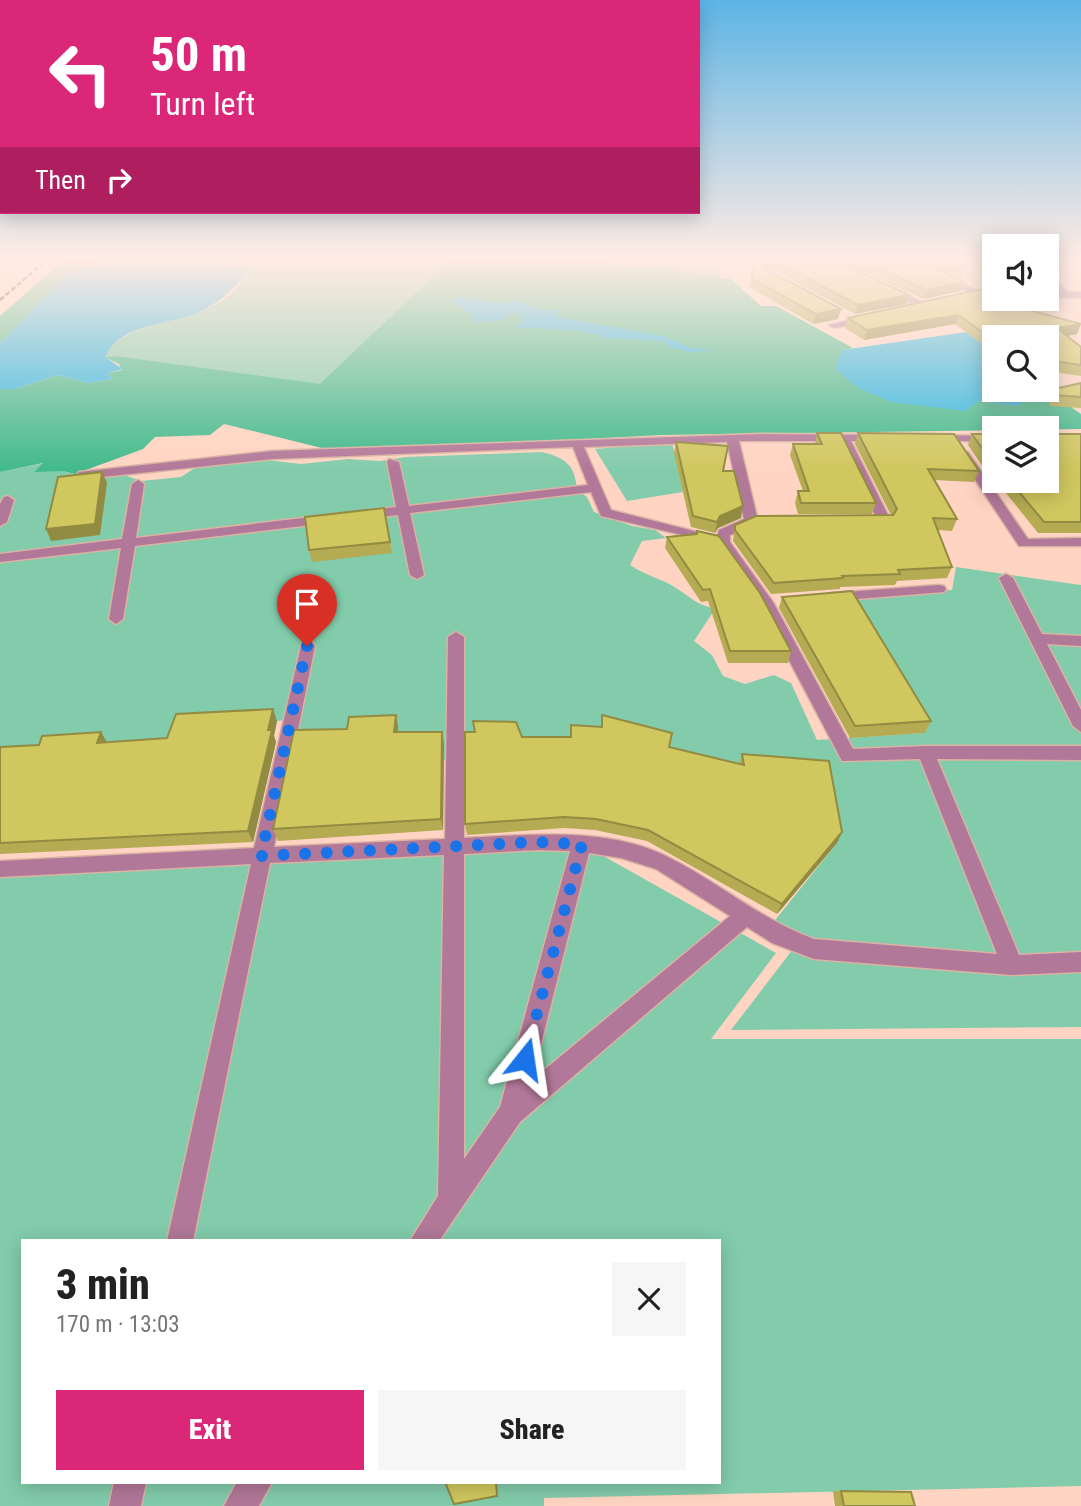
<!DOCTYPE html>
<meta charset="utf-8">
<style>
body{margin:0;font-family:"Roboto Condensed",sans-serif;background:#f6f6f6;color:#222;height:100vh;display:flex;flex-direction:column;font-size:26px;white-space:nowrap}
*{box-sizing:border-box;margin:0}
p{font-size:23px;color:#767676}
.icon{flex:none;width:38px;height:38px;fill:none;stroke:currentColor;stroke-width:2;stroke-linecap:round;stroke-linejoin:round}
.map{position:relative;flex:1;overflow:hidden}
.drawer{position:absolute;left:21px;top:1239px;width:700px;height:245px;display:flex;flex-direction:column;background:#fff;border-radius:0px;box-shadow:0 4px 18px #0003}
.drawer>*{flex:none}
.hud{position:absolute;left:0px;top:0px;width:700px;height:214px;box-shadow:0 4px 18px #0003;background:#db2777;color:#fff;overflow:hidden}
.fabs{position:absolute;left:982px;top:234px;display:grid;gap:14px}
.fabs a{display:grid;place-items:center;width:77px;height:77px;border-radius:0px;background:#fff;box-shadow:0 4px 18px #0003;font-size:35px}
.pin{position:absolute;display:grid;place-items:center;width:60px;height:60px;color:#fff;margin:-72px -30px;border-radius:50% 50% 50% 0;rotate:-45deg;box-shadow:0 0 7px #0007}
.pin .icon{rotate:45deg}
.me{position:absolute;width:77px;margin:-38px;rotate:15deg;stroke-linejoin:round;filter:drop-shadow(0 0 5px #0008)}
.turn{display:flex;align-items:center;gap:24px;height:147px;padding:0 35px;font-size:32px}
.turn .icon{width:91px;height:91px;stroke-width:2.5}
.turn b{display:block;font-size:49px;line-height:60px}
.then{display:flex;align-items:center;height:66px;padding:0 35px;background:#0003;gap:14px;font-size:26px}
.round{display:grid;place-items:center;flex:none;width:74px;height:74px;border-radius:0px;background:#f6f6f6}
.summary{display:flex;align-items:center;justify-content:space-between;height:119px;padding:0 35px}
h1{font-size:42px;font-weight:800;line-height:52px}
.primary-button{display:flex;gap:14px;margin-top:auto;padding:14px 35px}
.primary-button a{flex:1;height:80px;border-radius:0px;background:#db2777;color:#fff;font-size:28px;font-weight:800;line-height:80px;text-align:center}
.primary-button a+a{background:#f6f6f6;color:#222}
.map>svg:first-child{display:block}
.green{fill:#82ccab;fill-rule:evenodd}
.forest{fill:#42ba8c}
.water{fill:#2ab5e0}
.lines{fill:none;stroke-linecap:round;stroke-linejoin:round}
.street-casing{stroke:#dab3a3;stroke-width:3}
.street{fill:#b27899;fill-rule:evenodd}
.rail{stroke:#321e18;stroke-width:2.5;stroke-dasharray:5 2.5;stroke-linecap:butt}
.wall{fill:#b4ab52}
.shaded-wall{fill:#928b42}
.building{fill:#d1c75f;stroke:#928b42;stroke-width:2}
.route{stroke:#1a73e8;stroke-width:12;stroke-dasharray:0 21.6}
</style>
<div class="map">
<svg width="1081" height="1506" viewBox="0 0 1081 1506">
<rect width="100%" height="100%" fill="#ffd4c2"/>
<!-- green -->
<path class="green" d="M223 259H451L320 385 117 356 105 357C124 316 197 326 232 293 238 287 243 278 248 271Z
M590 259H722L719 278Z
M672 442 683 492 627 501 595 449Z
M542 452C566 458 575 465 577 490L587 497 594 512 632 526 655 530 666 538 642 541 630 565C644 575 663 579 676 588 695 600 692 602 715 609L694 641 712 655 723 676 745 684 774 675 791 683 817 740 924 733 840 596 952 590 956 567 1081 585V1027L731 1030 793 949 768 929 837 843 739 765 571 748 479 760H444V744H396L398 726 300 741 290 720 277 721 173 749 0 759V472L45 463 35 471H63L89 478 124 475 141 481 181 477 195 468 258 459 301 464 348 459 380 461 405 457Z
M582 844 776 953 711 1039H1081V1486L544 1498V1506H0V869ZM23 1241H719V1482H23Z"/>
<!-- forest -->
<path class="forest" d="M65 259H104L98 265 70 270 0 344V316Z
M451 259H590L731 279 761 306H776L853 348 842 350 979 401 1019 406 1031 390H1047L1081 414V429L662 435 338 452 224 424 210 435 155 437 143 449 75 474 63 471 34 472 43 463 0 472V389H14L58 375 88 383 112 379 108 373 122 370 119 364 104 357 117 356 320 384Z"/>
<!-- water -->
<path class="water" d="M104 259H223L248 271C234 289 221 302 199 312 168 326 121 322 105 357L123 369 108 373 112 379 88 383 58 375 14 389H0V344L70 270 98 265Z
M459 297 498 304 515 301 540 309 559 310 556 317 663 336 691 348 712 350 690 352 672 348 662 341 607 338 584 331 516 327 523 320 517 312 498 321 475 322 471 318 474 316C465 313 460 304 449 300Z
M966 332 994 352V390H1031L1019 406 979 401 965 411 891 402 858 388 835 369 842 350Z"/>
<g class="lines">
<!-- street casing -->
<g class="street-casing">
<path id="street" d="M901 259H912L982 293 975 295Z
M1046 270 1067 292H1081V298L1046 297V291L1058 292 1046 278Z
M888 286 929 305 930 307 923 309 885 291Z
M867 316 872 319 870 321 834 328 829 325Z
M761 434 879 435 885 438 879 441H851L891 521C884 527 868 527 861 521L863 518 876 517 840 441H739L757 517 767 521 730 535V542L773 602 853 749 926 746H1081V760L937 759 1019 955 1081 952V972L1012 975 814 959 772 943 747 927 520 1122 439 1241H410L438 1196 444 855 270 863 193 1241H167L251 864 0 877V861L254 848 302 642H312L315 646 274 847 445 839 448 637 456 632 464 637V838C531 835 608 826 670 858 720 883 761 920 814 939L997 954 920 759 842 761 759 603 717 543 601 516 591 492 410 513 424 575 417 579 410 575 398 515 362 519 356 515 362 511 396 507 387 462 389 459 399 462 409 506 588 485 573 447 272 459 83 479 77 475 79 472 272 451ZM727 442 744 519 719 530 717 537 611 510 584 447ZM538 850 570 851 500 1107 464 1159V854ZM589 853 621 858 656 869 730 916 532 1080Z
M935 435 994 436V442L931 440 929 438Z
M960 452H968L1028 539 1081 538V546H1019L958 454Z
M138 480 144 484 136 538 328 515 335 519 328 523 135 546 123 619 116 624 109 619 121 548 0 562V554L122 539 132 484Z
M8 496 14 500 7 522 0 526V504L4 497Z
M1006 574 1013 578 1042 634 1081 636V646L1047 644 1081 710V732L1073 726 999 578Z
M939 585 944 586 946 589 944 592 832 601 825 597 832 593Z
M114 1482H146L141 1506H109Z
M237 1482H272L259 1506H224Z"/>
</g>
<!-- street -->
<use href="#street" class="street"/>
<!-- rail -->
<path class="rail" d="M0 300 48 259"/>
</g>
<!-- wall -->
<path class="wall" d="M756 259H832L909 295 906 304 855 314 771 269H766L841 309 838 319 813 324 749 287Z
M836 259H918L964 282 961 291 923 299Z
M918 259H959L963 269 960 278Z
M1021 300 1018 307 1077 334 1067 336 1081 347V376L1046 371V338H994V352L955 324 864 340 845 328 848 318Z
M1081 383V408L1050 406 1049 400 1054 389Z
M817 433 876 503 872 514H798L795 503 798 491H803L790 455 793 444H815Z
M858 433 979 471 974 482 934 480 957 519 952 531 938 530 952 567 947 578 897 581 895 585 840 587V589L771 594 733 541 735 525 891 515 855 444Z
M972 434H994V481H1046L1081 434V533H1038L998 483H994L968 445Z
M676 442 723 471 741 518 718 528 715 533 691 527 674 453Z
M384 508 392 553 312 562 309 550Z
M697 531 791 651 788 663H728L708 601 701 602 665 548 667 537 696 534Z
M782 597 931 721 925 733 850 738 779 608Z
M396 715 398 726V732L444 744 443 830 278 841 273 829Z
M277 721 274 736 276 742 253 842 0 854V747L39 745 101 732 106 742 167 738Z
M473 721 522 737H570L571 725 670 747 739 764 742 754 842 832 837 843 777 914 647 841 595 830 564 828 467 835 465 824 474 732Z
M833 1491H841L915 1506H835Z"/>
<!-- shaded-wall -->
<path class="shaded-wall" d="M964 282 961 291 923 299 926 290Z
M909 295 906 304 855 314 858 305Z
M1021 300 1017 310 1007 304Z
M841 309 838 319 813 324 816 314Z
M958 315 955 324 864 340 867 330Z
M1081 324 1077 334 1053 338 1057 328Z
M102 472 107 483 100 535 51 541 46 529Z
M743 506 741 518 718 528 715 533 717 522 720 516Z
M273 709 277 721 274 736 276 742 253 842 248 831Z
M396 715 398 726 396 744 394 732Z
M101 732 108 744 97 743Z
M442 732 444 744 443 830 441 819Z
M842 832 837 843 777 914 782 904Z"/>
<!-- building -->
<path class="building" d="M756 259H832L909 295 858 305 773 260H764V268L841 309 816 314 751 278Z
M858 259H918L964 282 926 290Z
M941 259H959L963 269Z
M982 289 994 290V299H1018L1021 300 1007 304 1081 324 1057 328 1081 347V365L1046 360V338H994V340L958 315 867 330 848 318Z
M1081 383V397L1055 395 1054 389Z
M817 433H841L876 503H801L798 491H809L793 444H822Z
M858 433 954 434 979 471 928 469 957 519 933 518 952 567 898 570 900 574 842 576 843 578 774 583 735 530V525L756 516 893 515 897 509Z
M972 434H994V465Z
M1046 434H1081V522H1044L1010 481H1046Z
M676 442 728 446 723 471H734L743 506 720 516 717 522 693 516Z
M102 472 95 524 46 529 58 477Z
M384 508 390 542 309 550 305 517Z
M697 531 719 536 760 593 791 651H730L710 589 703 590 667 537 697 534Z
M852 591 931 721 855 726 782 597Z
M273 709 268 730H272L248 831 0 843V747L39 745 42 736 101 732 97 743 167 738 176 714Z
M396 715 394 732H442L441 819 273 829 294 730 347 729 349 717Z
M602 715 672 733 669 747 744 765 742 754 829 761 842 832 782 904 648 830 596 819 564 817 465 824V732H475L473 721 516 722 522 737H571V725L602 727Z
M445 1482H496L497 1496 454 1504Z
M841 1491 911 1492 915 1506H844Z"/>
<!-- sky -->
<linearGradient id="sky" x2="0" y2="1"><stop stop-color="#5cb4e5"/><stop offset="0.55" stop-color="#ffece4"/><stop offset="1" stop-color="#ffece4" stop-opacity="0"/></linearGradient>
<rect width="1081" height="470" fill="url(#sky)"/>
<g class="lines">
<!-- route -->
<path class="route" d="M307 646 261 856 538 842 582 844 525 1059"/>
</g>
</svg>
<div class="fabs">
<a><svg class="icon" aria-label="sound" viewBox="0 0 24 24"><path d="M4 9h4l5-4v14l-5-4H4zM17 9q2 3 0 6"/></svg></a>
<a><svg class="icon" aria-label="search" viewBox="0 0 24 24"><circle cx="10" cy="10" r="6"/><path d="M15 15l6 6"/></svg></a>
<a><svg class="icon" aria-label="layers" viewBox="0 0 24 24"><path d="M12 4l9 5-9 5-9-5zM3 14l9 5 9-5"/></svg></a>
</div>
<div class="pin" style="left:307px;top:646px;background:#d93025"><svg class="icon" aria-label="arrive" viewBox="0 0 24 24"><path d="M6 21V4h12l-3 4 3 4H6"/></svg></div>
<svg class="me" style="left:525px;top:1059px" viewBox="-20 -20 40 40"><path d="M0-17L14 15 0 8-14 15z" fill="#1a73e8" stroke="#fff" stroke-width="4"/></svg>
<div class="hud">
<div class="turn"><svg class="icon" aria-label="left" viewBox="0 0 24 24"><path d="M17 20v-9H6M10 6l-5 5 5 5"/></svg><div><b>50 m</b>Turn left</div></div>
<div class="then">Then<svg class="icon" aria-label="right" viewBox="0 0 24 24"><path d="M7 20v-9h11M14 6l5 5-5 5"/></svg></div>
</div>
<section class="drawer">
<div class="summary"><div><h1>3 min</h1><p>170 m · 13:03</p></div><a class="round"><svg class="icon" aria-label="close" viewBox="0 0 24 24"><path d="M6 6l12 12M18 6L6 18"/></svg></a></div>
<div class="primary-button"><a>Exit</a><a>Share</a></div>
</section>
</div>
